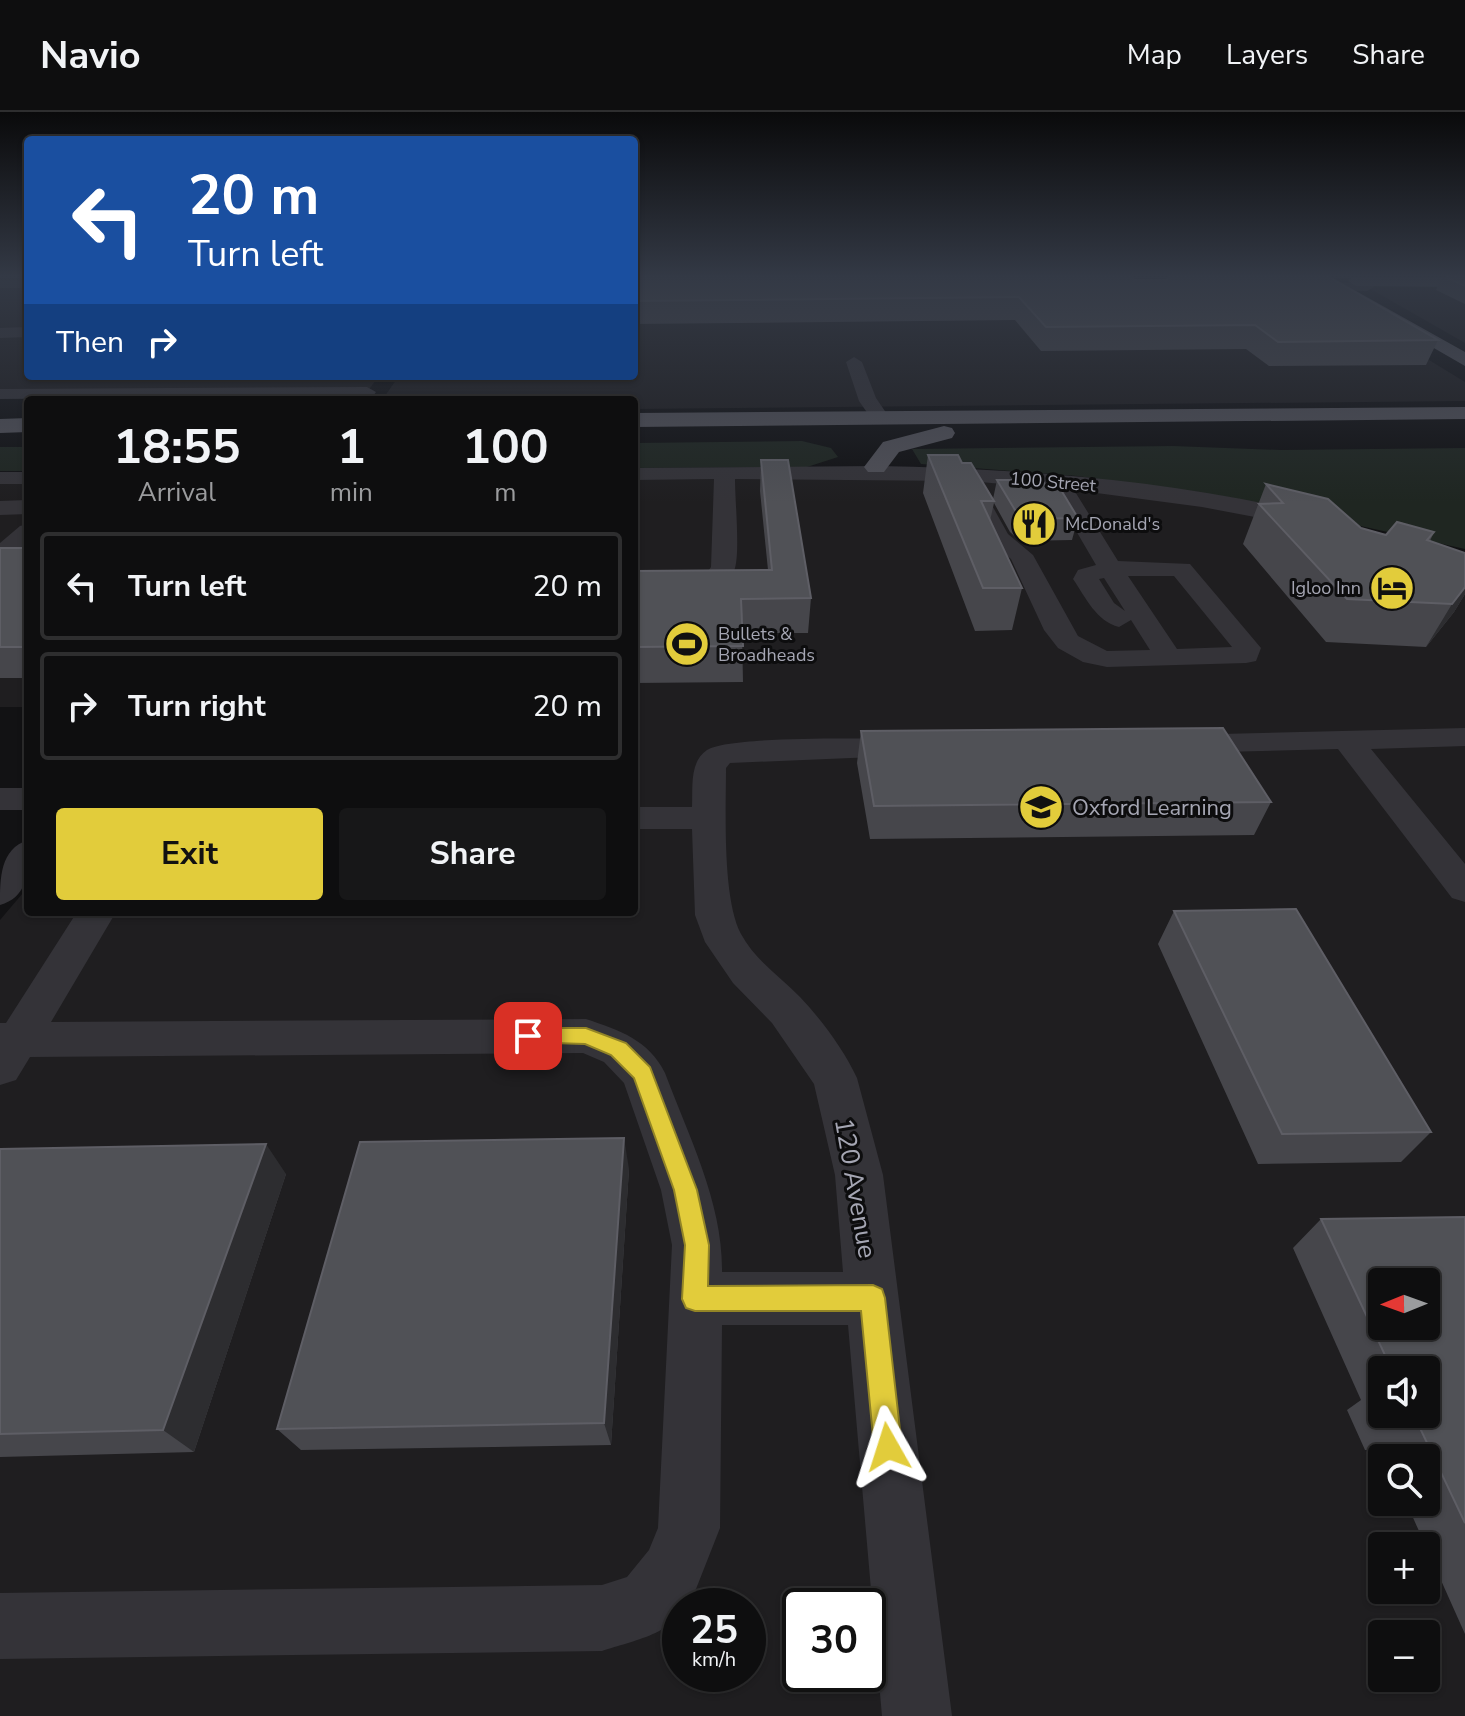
<!DOCTYPE html>
<meta charset="utf-8">
<style>
body{margin:0;font-family:"Nunito Sans",sans-serif;background:#171718;color:#f1f3f6;height:100vh;display:flex;flex-direction:column;font-size:30px;white-space:nowrap}
*{box-sizing:border-box;margin:0}
p{font-size:26px;color:#9b9c9e}
.icon{flex:none;width:44px;height:44px;fill:none;stroke:currentColor;stroke-width:2;stroke-linecap:round;stroke-linejoin:round}
.map{position:relative;flex:1;overflow:hidden}
.side{position:absolute;left:24px;top:284px;width:614px;height:520px;display:flex;flex-direction:column;background:#0e0e0f;border-radius:8px;box-shadow:0 2px 6px #0004,0 0 0 2px #2e2e2f}
.side>*{flex:none}
.hud{position:absolute;left:24px;top:24px;width:614px;height:244px;border-radius:8px;box-shadow:0 2px 6px #0004,0 0 0 2px #2e2e2f;background:#1a4fa0;color:#fff;overflow:hidden}
.needle{width:52px;rotate:269deg}
.buttons{position:absolute;left:1368px;top:1156px;display:grid;gap:16px}
.buttons a{display:grid;place-items:center;width:72px;height:72px;border-radius:8px;background:#0e0e0f;box-shadow:0 2px 6px #0004,0 0 0 2px #2e2e2f;font-size:40px}
.speed{position:absolute;left:662px;top:1476px;display:flex;gap:16px;font-size:40px;font-weight:700;text-align:center}
.speed>*{display:grid;place-content:center;width:104px;height:104px;border-radius:50%;background:#0e0e0f;box-shadow:0 2px 6px #0004,0 0 0 2px #2e2e2f;line-height:1}
.speed small{font-size:20px;font-weight:400}
.speed .limit{border:4px solid #111;border-radius:12px;background:#fff;color:#111}
.pin{position:absolute;display:grid;place-items:center;width:68px;height:68px;color:#fff;margin:-34px;border-radius:16px;box-shadow:0 4px 12px #0006}
.me{position:absolute;width:88px;margin:-44px;rotate:354deg;stroke-linejoin:round;filter:drop-shadow(0 0 6px #0008)}
.turn{display:flex;align-items:center;gap:28px;height:168px;padding:0 32px;font-size:36px}
.turn .icon{width:104px;height:104px;stroke-width:2.5}
.turn b{display:block;font-size:56px;line-height:68px}
.then{display:flex;align-items:center;height:76px;padding:0 32px;background:#0003;gap:16px;font-size:30px}
.eta{display:flex;justify-content:space-evenly;align-items:center;height:136px;text-align:center}
.eta b{font-size:48px;font-weight:700;line-height:56px}
.button{display:flex;gap:16px;margin-top:auto;padding:16px 32px}
.button a{flex:1;height:92px;border-radius:8px;background:#e2cc3b;color:#111;font-size:32px;font-weight:700;line-height:92px;text-align:center}
.button a+a{background:#171718;color:#f1f3f6}
ul{padding:0;list-style:none}
li{display:flex;align-items:center;gap:24px;height:108px;margin:0 16px 12px;padding:0 16px;border:4px solid #2e2e2f;border-radius:8px}
li div{flex:1}
li b{display:block;font-size:30px}
li em{font-style:normal}
header{display:flex;align-items:center;gap:48px;box-sizing:border-box;height:112px;padding:0 40px;background:#0e0e0f;border-bottom:2px solid #2e2e2f}
header strong{font-size:38px}
nav{display:flex;gap:44px;margin-inline-start:auto;font-size:28px}
.map>svg:first-child{display:block}
.built{fill:#1f1e20;fill-rule:evenodd}
.green{fill:#1f2621}
.lines{fill:none;stroke-linecap:round;stroke-linejoin:round}
.minor{fill:#343338;fill-rule:evenodd}
.major{fill:#505057;fill-rule:evenodd}
.wall{fill:#46464b;fill-rule:evenodd}
.shaded-wall{fill:#2d2d30}
.building{fill:#505156;stroke:#5e5e65;stroke-width:2;fill-rule:evenodd}
.route{fill:#e2cc3b;stroke:#938526;stroke-width:2}
.labels{text-anchor:middle;stroke-width:6;stroke-linejoin:round;paint-order:stroke}
.far-street-label{font-size:18px;fill:#a5a6b3;stroke:#0d0d0e}
.far-poi-label{font-size:18px;fill:#a5a6b3;stroke:#0d0d0e;text-anchor:start}
.poi-label{font-size:22px;fill:#a5a6b3;stroke:#0d0d0e;text-anchor:start}
.near-street-label{font-size:26px;fill:#a5a6b3;stroke:#0d0d0e}
</style>
<header>
<strong>Navio</strong>
<nav><a>Map</a><a>Layers</a><a>Share</a></nav>
</header>
<div class="map">
<svg width="1465" height="1604" viewBox="0 0 1465 1604">
<rect width="100%" height="100%" fill="#121214"/>
<!-- built -->
<path class="built" d="M0 165H28V264H379L367 280 0 282Z
M634 165H1158L1230 174 1313 177 1465 270V289L634 297V288H382L399 264H634Z
M1348 165H1465V231L1367 175Z
M878 361 1214 390 1465 455V1604H0V808L28 775V800H634V362ZM1382 1170H1426V1214H1382ZM1382 1258H1426V1302H1382ZM1382 1346H1426V1390H1382ZM1382 1434H1426V1478H1382ZM680 1494H748V1562H680ZM800 1494H868V1562H800ZM1382 1522H1426V1566H1382Z
M0 366H28V595H0Z"/>
<!-- green -->
<path class="green" d="M802 329 831 336 838 345 807 355 634 356V331Z
M1173 334 1281 338 1465 336V437L1233 386 1077 364 921 352 912 337Z
M0 335H28V359H0Z"/>
<g class="lines">
<!-- minor -->
<path class="minor" d="M0 168H28V176H0Z
M1298 170 1367 171 1374 175 1367 179 1293 177 1291 174Z
M28 215V225L0 226V216Z
M854 245 862 250 876 286 889 305 887 309H873L859 289 846 250Z
M367 275 376 280 373 284 0 287V277Z
M878 354C1024 357 1174 368 1316 403L1319 408 1316 413 1308 415 1202 395 1074 378 1118 449 1190 452 1261 536 1256 549 1246 551 1107 555 1083 550 1058 536 1044 518 1011 447 987 426 959 372 961 369 735 367C735 388 740 439 735 456 722 495 666 490 634 491V475C661 475 694 481 711 455L714 367 634 368V356ZM979 370 1051 376 1096 453 1078 458 1073 467C1086 486 1096 509 1119 515L1131 508 1150 538 1107 539 1078 524 1033 443 1008 422ZM1128 464H1174L1232 535 1177 537ZM1104 466 1125 499 1114 491 1099 467Z
M0 360H28V372H0Z
M28 388V402L0 403V389Z
M28 412V431L9 449 0 451V431L20 414Z
M1465 616V634L1371 637 1465 752V790L1452 786 1338 637 1180 641 1169 639 1164 632 1169 625 1180 623Z
M911 627 922 629 927 636 922 643 730 651 726 656C726 698 722 786 741 822 755 848 780 865 800 885 821 907 844 938 857 966L883 1063 952 1604H882L848 1213H722L720 1416 694 1482 686 1494H680C680 1521 624 1531 602 1539L0 1547V1481L602 1473 627 1465 649 1438 658 1416 672 1133 661 1078 624 971 604 950 583 941 30 945 16 968 0 973V911H6L77 800H116L51 910 586 907C619 918 649 928 665 961 689 1025 723 1091 722 1160H843L835 1063 814 972 772 911 733 871 705 830 695 803 692 717H634V695H692C693 676 689 650 707 638 730 623 876 627 911 627Z
M0 676H28V698H0Z
M28 728C28 755 31 784 0 793 0 766 0 737 28 728Z"/>
<!-- major -->
<path class="major" d="M1311 165H1331L1465 240V254Z
M1352 165H1465V175L1356 174 1348 169Z
M1465 295V307L634 315V301Z
M28 306V320L0 321V307Z
M944 314 952 316 955 321 952 326 899 340 884 360H868L864 355 883 330Z"/>
</g>
<!-- wall -->
<path class="wall" d="M634 165 1134 168 1438 228 1426 253 1269 254 1246 237 1041 239 1015 208 634 212Z
M1442 165H1465V192L1436 178Z
M928 343 962 351 993 387 997 368 1046 374 1078 406 1072 428 1020 429 1010 420 994 391 990 409 1022 476 1012 518 975 519 923 381Z
M761 348 811 486 808 521H742L743 570 634 571V459L768 458 760 379Z
M1266 372 1361 416 1386 423 1434 420 1430 429 1465 441V482L1454 500 1426 535 1326 530 1243 432Z
M0 436H28V566H0Z
M861 619 1271 690 1254 723 870 727 857 651Z
M1174 799 1431 1020 1401 1050 1258 1052 1158 832Z
M0 1037 286 1062 194 1340 0 1345Z
M629 1057 611 1333 301 1338 277 1317Z
M1465 1105V1522L1406 1390H1426V1346H1387L1383 1338H1365L1347 1298 1361 1288 1293 1136 1321 1107ZM1382 1258H1426V1302H1382Z"/>
<!-- shaded-wall -->
<path class="shaded-wall" d="M1465 473V482L1454 500 1426 535 1452 492Z
M624 1026 629 1057 611 1333 604 1311Z
M266 1032 286 1062 194 1340 163 1318Z"/>
<!-- building -->
<path class="building" d="M634 165H1131L1134 168H1167L1169 165H1329L1438 228 1278 230 1255 213 1046 215 1019 185 634 189Z
M1446 165H1465V174Z
M928 343H958L962 351H971L994 389H981L1022 476H983Z
M761 348H788L811 486 741 487 743 534 634 535V459L772 458Z
M997 368H1042L1046 374 1058 373 1078 406 1025 407 1015 398Z
M1266 372 1328 387 1361 416 1386 423 1397 410 1434 420 1427 428 1465 441V475L1452 492 1347 487 1259 392 1283 391Z
M0 436H28V535H0Z
M1223 616 1271 690 874 694 861 619Z
M1296 797 1431 1020 1282 1022 1174 799Z
M624 1026 604 1311 277 1317 360 1030Z
M266 1032 163 1318 0 1322V1037Z
M1465 1105V1411L1420 1316H1401L1394 1302H1426V1258H1392L1321 1107ZM1382 1170H1426V1214H1382Z"/>
<!-- sky -->
<linearGradient id="sky" x2="0" y2="1"><stop stop-color="#0a0a0b"/><stop offset="0.42" stop-color="#333945"/><stop offset="1" stop-color="#333945" stop-opacity="0"/></linearGradient>
<rect width="1465" height="390" fill="url(#sky)"/>
<!-- route -->
<path class="route" d="M528 916H586L626 931 650 955 697 1078 709 1133 708 1174 873 1173 882 1177 885 1186 902 1335 898 1345 888 1349 878 1345 874 1335 861 1199H695L686 1196 682 1187 685 1133 674 1078 634 966 611 943 585 932 521 930 518 924 521 918Z"/>
<!-- icons -->
<defs>
<g id="restaurant-disc" transform="scale(2.3)"><circle r="9.5" fill="#e2cc3b" stroke="#0d0d0e"/><path d="M-5-6h1v4h1v-4h1v4h1v-4h1v5L-1.5 .5V6h-2V.5L-5-1ZM5-6V6H3V1.5H1.5Q1.5-4 5-6Z" fill="#111"/></g>
<g id="hotel-disc" transform="scale(2.3)"><circle r="9.5" fill="#e2cc3b" stroke="#0d0d0e"/><path d="M-6-4.5h1.5V1H6V5H4.5V3h-9V5H-6ZM-4 0a1.8 1.8 0 1 1 3.6 0ZM.5 0V-2.5h3Q6-2.5 6 0Z" fill="#111"/></g>
<g id="stadium-disc" transform="scale(2.3)"><circle r="9.5" fill="#e2cc3b" stroke="#0d0d0e"/><path d="M0-5a6.5 5 0 1 0 0 10a6.5 5 0 1 0 0-10ZM-3.5-1.8h7v3.6h-7Z" fill="#111"/></g>
<g id="school-disc" transform="scale(2.3)"><circle r="9.5" fill="#e2cc3b" stroke="#0d0d0e"/><path d="M0-5L7-2L0 1L-7-2ZM-4 1L0 2.5L4 1V4Q0 6-4 4Z" fill="#111"/></g>
</defs>
<g fill-rule="evenodd">
<use href="#restaurant-disc" x="1034" y="412"/>
<use href="#hotel-disc" x="1392" y="476"/>
<use href="#stadium-disc" x="687" y="532"/>
<use href="#school-disc" x="1041" y="695"/>
</g>
<g class="labels">
<!-- far-street labels -->
<g class="far-street-label">
<text transform="translate(1053 370) rotate(5)" y="6">100 Street</text>
</g>
<!-- far-poi labels -->
<g class="far-poi-label">
<text x="1065" y="418">McDonald's</text>
<text x="1361" y="482" text-anchor="end">Igloo Inn</text>
<text x="718" y="528">Bullets &amp;<tspan x="718" dy="21">Broadheads</tspan></text>
</g>
<!-- poi labels -->
<g class="poi-label">
<text x="1072" y="703">Oxford Learning</text>
</g>
<!-- near-street labels -->
<g class="near-street-label">
<text transform="translate(856 1076) rotate(80)" y="9">120 Avenue</text>
</g>
</g>
</svg>
<div class="buttons">
<a><svg class="needle" viewBox="-14 -14 28 28"><path d="M0-13l5 13h-10z" fill="#e53935"/><path d="M0 13l5-13h-10z" fill="#9b9c9e"/></svg></a>
<a><svg class="icon" aria-label="sound" viewBox="0 0 24 24"><path d="M4 9h4l5-4v14l-5-4H4zM17 9q2 3 0 6"/></svg></a>
<a><svg class="icon" aria-label="search" viewBox="0 0 24 24"><circle cx="10" cy="10" r="6"/><path d="M15 15l6 6"/></svg></a>
<a>+</a>
<a>−</a>
</div>
<div class="speed"><div>25<small>km/h</small></div><div class="limit">30</div></div>
<div class="pin" style="left:528px;top:924px;background:#d93025"><svg class="icon" aria-label="arrive" viewBox="0 0 24 24"><path d="M6 21V4h12l-3 4 3 4H6"/></svg></div>
<svg class="me" style="left:888px;top:1335px" viewBox="-20 -20 40 40"><path d="M0-17L14 15 0 8-14 15z" fill="#e2cc3b" stroke="#fff" stroke-width="4"/></svg>
<div class="hud">
<div class="turn"><svg class="icon" aria-label="left" viewBox="0 0 24 24"><path d="M17 20v-9H6M10 6l-5 5 5 5"/></svg><div><b>20 m</b>Turn left</div></div>
<div class="then">Then<svg class="icon" aria-label="right" viewBox="0 0 24 24"><path d="M7 20v-9h11M14 6l5 5-5 5"/></svg></div>
</div>
<section class="side">
<div class="eta">
<div><b>18:55</b><p>Arrival</p></div>
<div><b>1</b><p>min</p></div>
<div><b>100</b><p>m</p></div>
</div>
<ul>
<li><svg class="icon" aria-label="left" viewBox="0 0 24 24"><path d="M17 20v-9H6M10 6l-5 5 5 5"/></svg><div><b>Turn left</b></div><em>20 m</em></li>
<li><svg class="icon" aria-label="right" viewBox="0 0 24 24"><path d="M7 20v-9h11M14 6l5 5-5 5"/></svg><div><b>Turn right</b></div><em>20 m</em></li>
</ul>
<div class="button"><a>Exit</a><a>Share</a></div>
</section>
</div>
